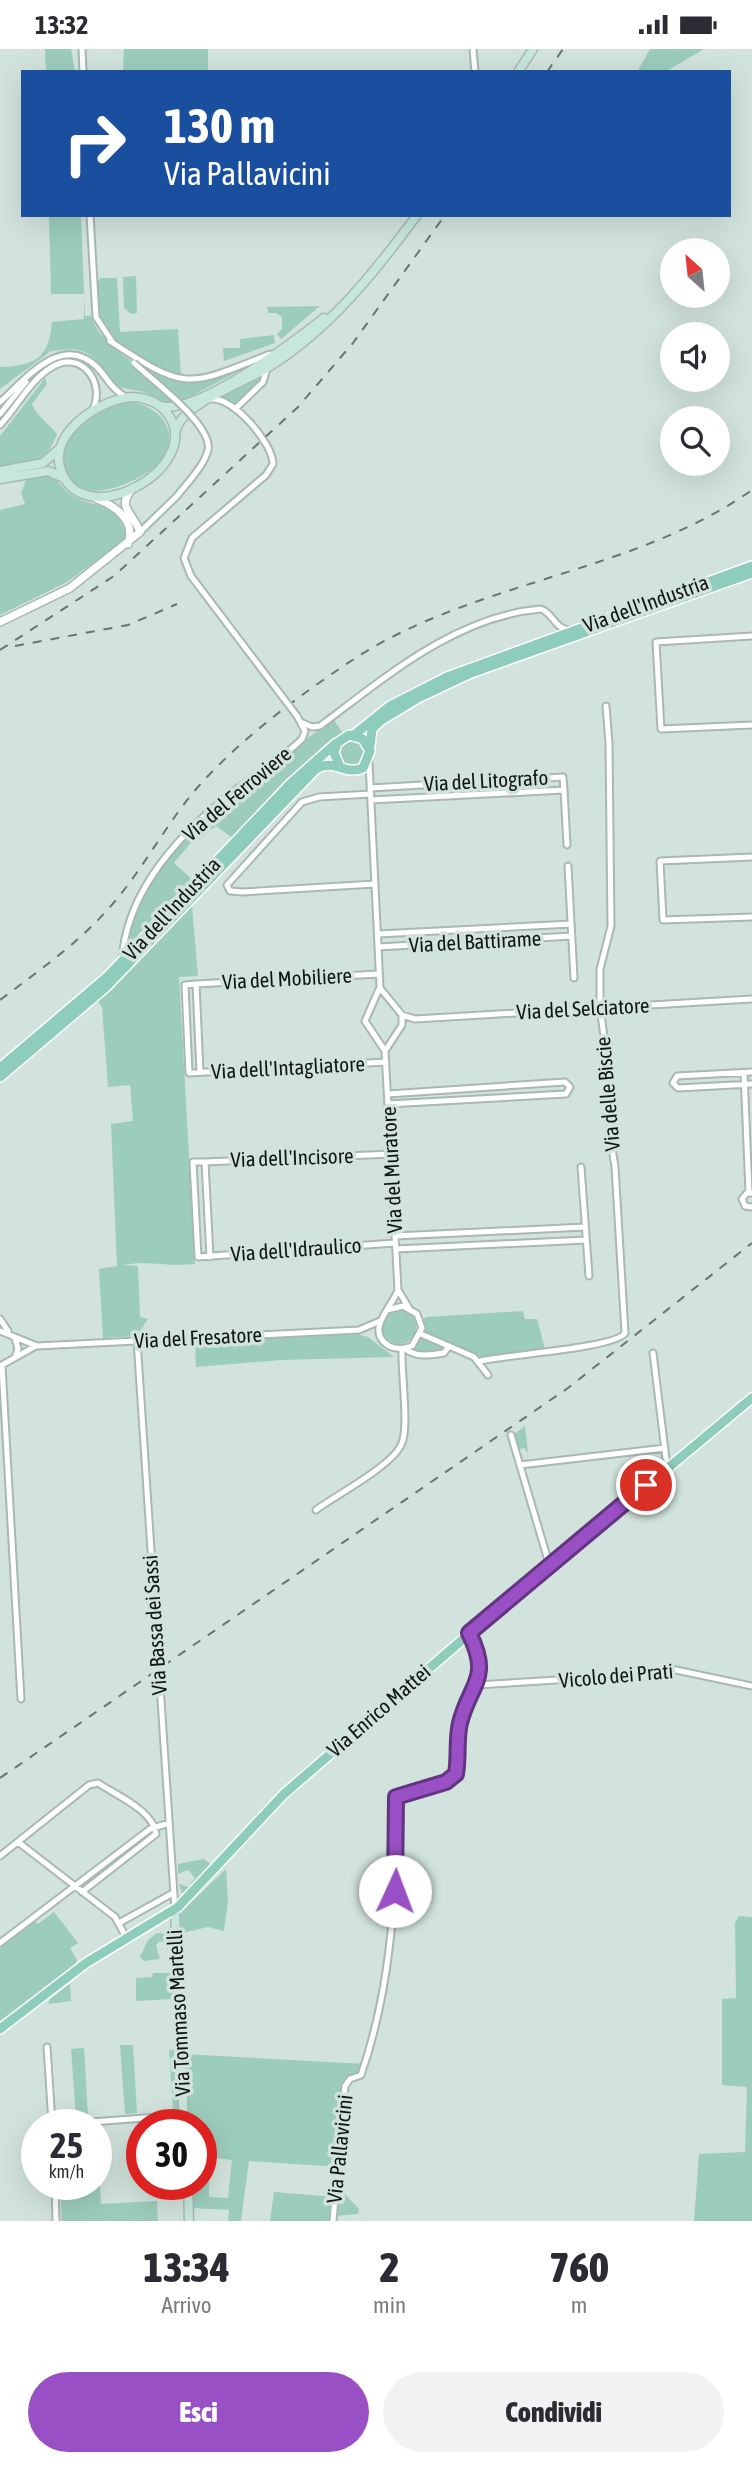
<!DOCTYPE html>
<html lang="it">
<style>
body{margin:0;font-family:"Asap Condensed",sans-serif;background:#f2f2f3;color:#2b2b33;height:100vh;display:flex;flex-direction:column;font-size:26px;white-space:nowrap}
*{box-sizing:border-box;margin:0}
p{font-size:23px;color:#7c7c81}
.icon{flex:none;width:38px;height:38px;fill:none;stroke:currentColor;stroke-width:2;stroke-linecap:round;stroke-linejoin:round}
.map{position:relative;height:2172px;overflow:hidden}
.sheet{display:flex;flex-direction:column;background:#fff;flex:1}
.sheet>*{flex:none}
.top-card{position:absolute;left:21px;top:21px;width:710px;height:147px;border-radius:0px;box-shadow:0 7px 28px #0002;background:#1a4fa0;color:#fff;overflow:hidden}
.needle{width:46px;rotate:333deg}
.fabs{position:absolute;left:660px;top:189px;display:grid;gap:14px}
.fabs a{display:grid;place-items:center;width:70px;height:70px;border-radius:50%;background:#fff;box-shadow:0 7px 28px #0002;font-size:35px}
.speed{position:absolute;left:21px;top:2060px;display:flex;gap:14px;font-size:35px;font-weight:700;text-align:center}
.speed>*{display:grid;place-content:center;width:91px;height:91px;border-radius:50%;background:#fff;box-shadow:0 7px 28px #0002;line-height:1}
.speed small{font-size:18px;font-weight:400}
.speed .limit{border:10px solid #d22;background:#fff;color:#111}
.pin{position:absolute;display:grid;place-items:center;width:60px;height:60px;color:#fff;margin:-30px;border:4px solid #fff;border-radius:50%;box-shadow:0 2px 7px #0007}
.me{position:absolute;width:77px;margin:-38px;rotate:2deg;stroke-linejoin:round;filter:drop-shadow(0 0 5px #0008)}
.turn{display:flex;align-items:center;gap:24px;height:147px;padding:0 28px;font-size:32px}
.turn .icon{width:91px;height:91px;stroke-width:2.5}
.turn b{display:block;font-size:49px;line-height:60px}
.eta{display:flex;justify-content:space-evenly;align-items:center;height:119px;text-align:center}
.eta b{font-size:42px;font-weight:800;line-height:49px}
.button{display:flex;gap:14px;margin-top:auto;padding:14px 28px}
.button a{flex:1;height:80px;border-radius:42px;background:#9850c4;color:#fff;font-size:28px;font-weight:800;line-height:80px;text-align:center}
.button a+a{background:#f2f2f3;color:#2b2b33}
.status{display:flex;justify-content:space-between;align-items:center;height:49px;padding:0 35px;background:#fff;direction:ltr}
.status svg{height:19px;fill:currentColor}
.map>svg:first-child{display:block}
.green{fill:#9cccbc}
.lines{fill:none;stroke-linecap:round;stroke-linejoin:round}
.minor-casing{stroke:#a7b9b2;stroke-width:9}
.tertiary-casing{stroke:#a7b9b2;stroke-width:10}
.secondary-casing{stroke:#a7b9b2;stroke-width:11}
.primary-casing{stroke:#fff;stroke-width:12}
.minor{stroke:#fff;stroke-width:5}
.tertiary{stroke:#fff;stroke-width:7}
.secondary{stroke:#c7e6dd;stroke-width:8}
.primary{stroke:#8eccbb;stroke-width:9}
.rail{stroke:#687470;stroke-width:2;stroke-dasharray:9 9;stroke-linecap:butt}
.minor-bridge-casing{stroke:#a7b9b2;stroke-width:9;stroke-linecap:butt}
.minor-bridge{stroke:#fff;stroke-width:5}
.route-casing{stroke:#63347f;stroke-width:18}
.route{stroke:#9850c4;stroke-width:12}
.labels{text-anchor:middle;stroke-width:7;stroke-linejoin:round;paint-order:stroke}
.street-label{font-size:21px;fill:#111715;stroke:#d1e3dc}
</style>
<div class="status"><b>13:32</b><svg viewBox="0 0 49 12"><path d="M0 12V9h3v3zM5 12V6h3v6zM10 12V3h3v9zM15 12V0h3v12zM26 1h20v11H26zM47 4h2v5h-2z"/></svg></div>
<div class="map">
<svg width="752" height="2172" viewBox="0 0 752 2172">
<rect width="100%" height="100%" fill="#d1e3dc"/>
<!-- green -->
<path class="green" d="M45 0H71L75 23H46Z
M124 0H208V23H123Z
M650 0H704L665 23H637Z
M49 166H81L85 267H91C102 302 163 337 200 333 221 330 241 319 260 311L186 350 169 355 144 343 118 338 94 309 83 302 73 300 51 302 0 340V318C35 317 49 309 52 273L84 270V245H51Z
M136 227 137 264 131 265 124 259 123 228Z
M101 229H117L120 283 178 280 181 327C156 320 106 293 99 267 97 257 97 245 96 234Z
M320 257 281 290 277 285 282 280V268L276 264H268L267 258Z
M274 286 275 294 224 312 223 299H240V290Z
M264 324 260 333 236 355 220 348Z
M45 329 47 335 32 355C35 365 51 377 57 385 45 417 32 412 0 417V387Z
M131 353C158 356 182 383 162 410 150 427 106 448 85 440 75 436 67 428 64 417 56 383 102 358 131 353Z
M45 425C58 427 60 438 70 445 92 461 128 451 125 491L67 533 0 566V461L25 455 21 444 27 429Z
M333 670 343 684 234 790 216 777 199 790H194L174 814 194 832 125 905C133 802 259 727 333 670Z
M339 704a13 13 0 1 1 26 0a13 13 0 1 1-26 0Z
M192 857 198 927 179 928 195 1215C169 1218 147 1211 122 1216L138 1217 140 1268 148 1270 137 1287 103 1289 99 1220 117 1217 111 1075 133 1072 130 1036 108 1038 102 958 98 953Z
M382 1278a17 17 0 1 1 34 0a17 17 0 1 1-34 0Z
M523 1262 525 1270H537L545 1300 480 1308 431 1288 424 1281 423 1271 426 1268Z
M357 1285 368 1288 394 1308 281 1311 196 1318 195 1292Z
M421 1290 444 1299V1301L416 1304 411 1301Z
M525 1377 528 1404 524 1399 520 1400V1406L514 1385Z
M204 1810 213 1817 182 1845 179 1835 188 1838 195 1829 188 1821 178 1825V1815Z
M226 1820 228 1851 224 1882 208 1878 182 1884 180 1864Z
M54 1863 78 1894 70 1899 77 1911 75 1916 0 1972V1899L35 1872 38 1875Z
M739 1867 752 1868V2172H694L699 2105 745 2103 747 2038 722 2036V1950L736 1949 735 1874Z
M157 1884 166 1885 168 1904 166 1894 160 1892 156 1896 160 1910 144 1912 140 1908 148 1891Z
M153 1924H172L173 1950 136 1952V1929L152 1928Z
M70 1935 71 1952 48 1955 50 1950Z
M120 1996H133L137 2064 125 2065Z
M84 1999 88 2067 76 2068 71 2000Z
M175 2000 179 2062H173L169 2001Z
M183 2005 365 2015 361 2026 350 2030 345 2037 339 2118 249 2112 241 2172H228L229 2161 193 2159V2135H201V2131H209V2148L228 2149 232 2111 201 2107V2076L185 2075Z
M96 2122H99L101 2155 157 2152 158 2172H62L60 2135H96Z
M337 2142 345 2145 359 2160 358 2165 335 2167Z
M274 2143 335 2148 333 2172H270Z"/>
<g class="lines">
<!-- minor casing -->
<g class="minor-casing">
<path id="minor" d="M82 0 83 23
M473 0 475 23
M90 166 96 268 113 294
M110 292C187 343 187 338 270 305
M0 353C25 331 61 284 96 317 107 328 111 340 126 348
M235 360 263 333 267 319
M0 365 26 333
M0 376C17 358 30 331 52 318 81 300 107 334 92 362
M140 483 177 447
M191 527 184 509 192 489 266 426 273 415C273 394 233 348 212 350
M752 587 656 593 661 680 752 676
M303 674 312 678 320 677C386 628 456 567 541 560 553 564 555 580 569 581
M369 714 380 938 365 972 385 1002 398 1241 409 1259
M370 739 563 728 564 741 371 751
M564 741 567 796
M371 745 319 748 302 753 227 836 230 842 242 843 375 835
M752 808 660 812 663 871 752 868
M568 817 574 929
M378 885 571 875
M378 898 572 887
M122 912C126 841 180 784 234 742 256 725 282 710 302 690L305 682 297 667
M196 935 185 936 189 1024 386 1013
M380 939 402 966V976L385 1002
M402 966 415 970 752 950
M200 1023 196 935 379 925
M752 1023 677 1027 673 1034 678 1039 752 1035
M744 1024 749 1143
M388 1045 565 1033 570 1038 566 1045 388 1055
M205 1113H193L198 1208 395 1194
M581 1118 589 1227
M752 1144H747L742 1150 745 1157 752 1158
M395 1187 585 1178
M396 1200 586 1191
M210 1208 205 1113 391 1105
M387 1261 403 1257 417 1265 422 1279 412 1297C404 1300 397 1301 389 1297 364 1282 392 1258 398 1241
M0 1270 8 1282
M0 1282 37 1297 359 1281 380 1272
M421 1285 474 1308 488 1326
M137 1291 175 1861
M405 1299C414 1309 432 1306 444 1304L449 1297
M653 1304 667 1418
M15 1309 18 1300 15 1289
M480 1312C504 1306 616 1299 625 1284L615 1118 610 1087 612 1047 600 958V920L611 877 609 694 606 657
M0 1317 34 1298
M2 1317 21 1650
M511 1386 550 1518
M520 1416 665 1399
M316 1461C336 1446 394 1416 402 1394 409 1377 401 1322 402 1300
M477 1636 606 1628 671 1620 752 1637
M18 1793 115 1868 127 1890
M0 1807 89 1736 98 1734C116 1746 154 1762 156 1785L82 1843
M119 1874 173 1844
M0 1894 150 1780 169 1774
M47 1998 52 2074
M52 2076 184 2066
M55 2135 56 2172
M333 2172 345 2037 350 2030 361 2026C385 1957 393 1884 396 1811 396 1799 390 1754 397 1747 409 1734 441 1741 456 1725L460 1674 480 1626 469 1585"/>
</g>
<!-- tertiary casing -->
<g class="tertiary-casing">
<path id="tertiary" d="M133 439C115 458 134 465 140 483
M97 450C116 457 136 472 128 495
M0 573 70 539 140 483"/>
</g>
<!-- secondary casing -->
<g class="secondary-casing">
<path id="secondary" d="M518 23 533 0
M133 348C148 349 161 354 169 367 204 420 79 488 60 418 50 382 103 349 133 348Z
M160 357C196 367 295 292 324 269
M176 381C183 354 243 334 267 319 328 282 375 223 417 166
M0 422 43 414 59 400
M0 430 48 422 64 429
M175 1861 184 2076
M188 2135 189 2172"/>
</g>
<!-- primary casing -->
<g class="primary-casing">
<path id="primary" d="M354 686 390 657 447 628 752 517
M370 697 372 680 380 672 418 649 471 624 752 524
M0 1019 107 928 290 735 335 695
M0 1028 106 938 316 720C334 709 345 727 363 719L370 702 363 690 349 686 337 694 334 704 340 718
M0 1980 86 1914 178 1858 284 1745 469 1585 752 1349"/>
</g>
<!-- minor -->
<use href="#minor" class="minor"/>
<!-- tertiary -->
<use href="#tertiary" class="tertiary"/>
<!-- secondary -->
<use href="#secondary" class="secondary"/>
<!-- primary -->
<use href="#primary" class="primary"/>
<!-- rail -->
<path class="rail" d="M547 23 563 0
M15 597 128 576 177 555
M0 601 114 527 298 358 353 294 445 166
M0 951C41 920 83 891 116 851 146 815 167 774 197 739 241 689 301 645 357 608 478 531 634 524 752 441
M0 1729 568 1339 752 1194"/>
<!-- minor-bridge casing -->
<g class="minor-bridge-casing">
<path id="minor-bridge" d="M134 314C152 331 213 376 208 401 204 417 187 434 177 447
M191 527 297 667"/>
</g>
<!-- minor-bridge -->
<use href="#minor-bridge" class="minor-bridge"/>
</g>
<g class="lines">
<!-- route casing -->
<g class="route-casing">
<path id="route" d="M395 1842 396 1748 446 1733 456 1725C459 1708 456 1691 460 1674 470 1634 492 1630 469 1584L646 1436"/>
</g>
<!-- route -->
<use href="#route" class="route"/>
</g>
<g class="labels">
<!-- street labels -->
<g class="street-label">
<text transform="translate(646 555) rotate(-20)" y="7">Via dell'Industria</text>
<text transform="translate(486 732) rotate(-3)" y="7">Via del Litografo</text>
<text transform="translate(237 745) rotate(-40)" y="7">Via del Ferroviere</text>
<text transform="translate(172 860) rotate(-47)" y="7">Via dell'Industria</text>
<text transform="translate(475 893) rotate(-3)" y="7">Via del Battirame</text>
<text transform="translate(287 930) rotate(-3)" y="7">Via del Mobiliere</text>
<text transform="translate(583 960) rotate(-3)" y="7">Via del Selciatore</text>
<text transform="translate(288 1019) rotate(-3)" y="7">Via dell'Intagliatore</text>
<text transform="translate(608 1045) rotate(-95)" y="7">Via delle Biscie</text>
<text transform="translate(292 1109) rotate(-2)" y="7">Via dell'Incisore</text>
<text transform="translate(392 1121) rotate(-93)" y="7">Via del Muratore</text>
<text transform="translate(296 1201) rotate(-4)" y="7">Via dell'Idraulico</text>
<text transform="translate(198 1289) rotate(-3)" y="7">Via del Fresatore</text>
<text transform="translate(155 1576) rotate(-94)" y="7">Via Bassa dei Sassi</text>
<text transform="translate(616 1627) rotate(-5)" y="7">Vicolo dei Prati</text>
<text transform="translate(379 1662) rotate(-41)" y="7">Via Enrico Mattei</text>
<text transform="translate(179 1964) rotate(-93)" y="7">Via Tommaso Martelli</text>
<text transform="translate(340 2100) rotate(-84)" y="7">Via Pallavicini</text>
</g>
</g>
</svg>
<div class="fabs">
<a><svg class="needle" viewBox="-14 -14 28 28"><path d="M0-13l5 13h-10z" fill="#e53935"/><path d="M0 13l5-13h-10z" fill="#7c7c81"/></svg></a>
<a><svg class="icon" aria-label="sound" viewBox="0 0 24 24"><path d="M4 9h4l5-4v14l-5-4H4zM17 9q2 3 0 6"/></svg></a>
<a><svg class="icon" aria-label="search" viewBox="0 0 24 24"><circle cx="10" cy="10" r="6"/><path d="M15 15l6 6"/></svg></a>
</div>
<div class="speed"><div>25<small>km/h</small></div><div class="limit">30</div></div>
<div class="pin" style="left:646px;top:1436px;background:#d93025"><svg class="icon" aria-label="arrive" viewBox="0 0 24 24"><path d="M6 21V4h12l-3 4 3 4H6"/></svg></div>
<svg class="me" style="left:395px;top:1842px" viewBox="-20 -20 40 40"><circle r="19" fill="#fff"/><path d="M0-13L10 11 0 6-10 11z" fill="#9850c4"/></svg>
<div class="top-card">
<div class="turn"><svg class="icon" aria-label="right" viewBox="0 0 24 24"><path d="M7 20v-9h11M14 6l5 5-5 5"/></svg><div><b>130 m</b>Via Pallavicini</div></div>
</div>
</div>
<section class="sheet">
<div class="eta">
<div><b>13:34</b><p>Arrivo</p></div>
<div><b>2</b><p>min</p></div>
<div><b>760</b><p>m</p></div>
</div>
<div class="button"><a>Esci</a><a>Condividi</a></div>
</section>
